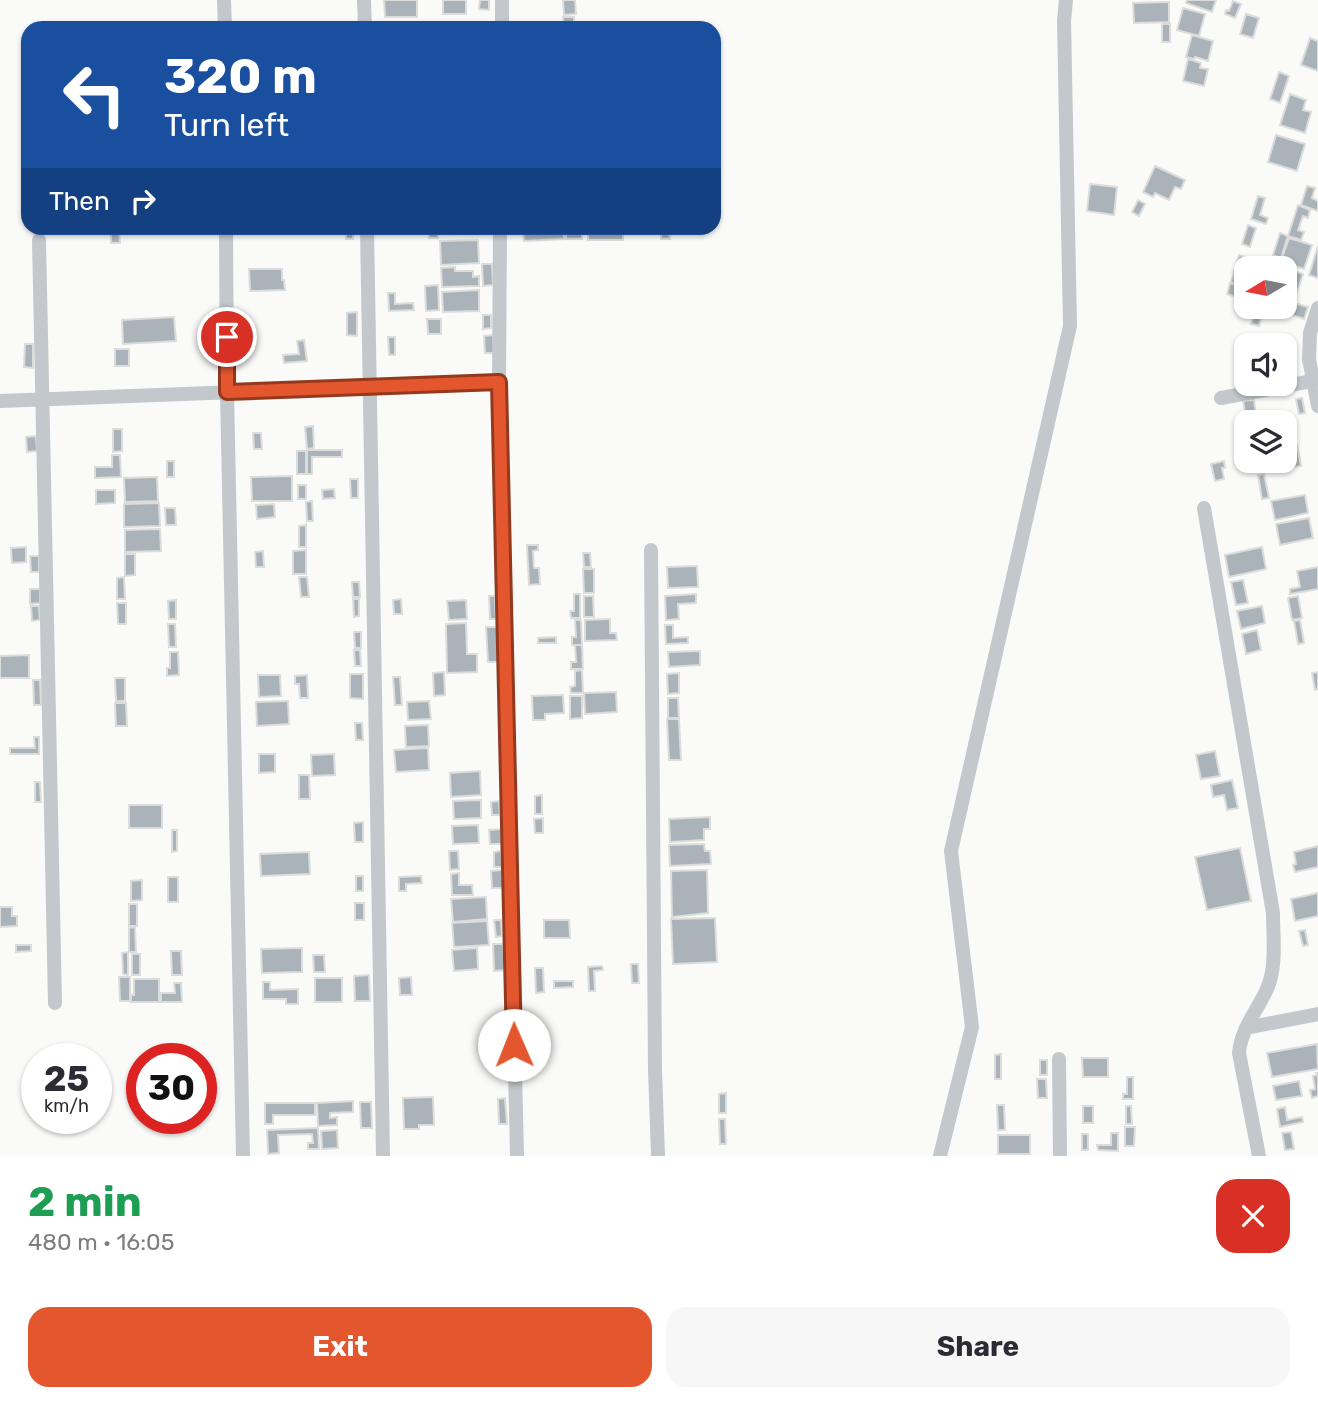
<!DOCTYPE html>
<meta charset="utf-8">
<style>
body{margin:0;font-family:Rubik,sans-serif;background:#f7f7f7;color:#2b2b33;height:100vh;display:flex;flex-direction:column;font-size:26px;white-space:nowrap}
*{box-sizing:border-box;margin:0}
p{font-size:23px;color:#7c7c81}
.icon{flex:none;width:38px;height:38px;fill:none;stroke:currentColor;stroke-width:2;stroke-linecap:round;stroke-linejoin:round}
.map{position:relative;height:1156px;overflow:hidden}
.side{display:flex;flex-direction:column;background:#fff;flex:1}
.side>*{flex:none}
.banner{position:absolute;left:21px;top:21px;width:700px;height:214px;border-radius:21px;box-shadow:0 2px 5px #0004;background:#1a4fa0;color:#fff;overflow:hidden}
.needle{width:46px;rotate:260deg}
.tools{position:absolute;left:1234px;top:256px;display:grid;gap:14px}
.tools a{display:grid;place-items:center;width:63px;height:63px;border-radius:14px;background:#fff;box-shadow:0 2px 5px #0004;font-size:35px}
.speed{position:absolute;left:21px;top:1043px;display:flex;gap:14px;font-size:35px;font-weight:700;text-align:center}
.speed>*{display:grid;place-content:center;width:91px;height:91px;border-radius:50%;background:#fff;box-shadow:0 2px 5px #0004;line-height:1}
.speed small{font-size:18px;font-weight:400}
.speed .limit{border:10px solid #d22;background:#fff;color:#111}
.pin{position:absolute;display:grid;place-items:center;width:60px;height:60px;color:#fff;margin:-30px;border:4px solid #fff;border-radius:50%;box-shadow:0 2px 7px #0007}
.me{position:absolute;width:77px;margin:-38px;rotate:359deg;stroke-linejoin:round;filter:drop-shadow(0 0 5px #0008)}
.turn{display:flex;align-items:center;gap:24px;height:147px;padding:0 28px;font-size:32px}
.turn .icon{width:91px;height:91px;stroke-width:2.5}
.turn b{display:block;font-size:49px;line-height:60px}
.then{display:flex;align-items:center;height:66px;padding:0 28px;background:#0003;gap:14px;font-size:26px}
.round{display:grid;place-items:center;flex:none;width:74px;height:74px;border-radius:21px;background:#f7f7f7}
.head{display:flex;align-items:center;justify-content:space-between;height:119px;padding:0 28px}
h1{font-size:42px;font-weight:700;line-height:52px;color:#1e9e55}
.button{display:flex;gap:14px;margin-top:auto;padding:14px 28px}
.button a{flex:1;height:80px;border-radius:21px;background:#e4572e;color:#fff;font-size:28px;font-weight:700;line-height:80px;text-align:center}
.button a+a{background:#f7f7f7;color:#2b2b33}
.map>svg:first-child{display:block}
.building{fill:#aab3b9;stroke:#dcdcda;stroke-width:2}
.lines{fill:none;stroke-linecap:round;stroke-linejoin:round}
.minor{stroke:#c3c8cc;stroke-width:14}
.route-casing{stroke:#94391e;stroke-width:18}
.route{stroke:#e4572e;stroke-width:12}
</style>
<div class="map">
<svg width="1318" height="1156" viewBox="0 0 1318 1156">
<rect width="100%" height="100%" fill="#fafaf8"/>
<!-- building -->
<path class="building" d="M384 0H417V17H385Z
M443 0H466V14H443Z
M480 0H489V10L479 9Z
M563 0H575L576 14 564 15Z
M1187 0H1216L1212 12 1186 3Z
M1233 1 1241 4 1235 18 1225 14 1226 10 1229 11Z
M1169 2V22L1134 23 1133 3Z
M1183 8 1205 14 1199 36 1177 30Z
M1246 14 1259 18 1253 38 1240 34Z
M563 17H574V28H564Z
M1162 24H1170V42H1162Z
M1192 35 1213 41 1208 61 1195 57 1194 59 1186 57Z
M1310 38 1318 41V71L1301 65Z
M1188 59 1201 63 1200 68 1208 69 1204 86 1183 81Z
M1279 72 1289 76 1280 103 1270 99Z
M1290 94 1306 100 1303 110 1311 112 1305 133 1280 125Z
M1276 135 1305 144 1297 171 1268 162Z
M1155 166 1185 180 1181 189 1175 187 1169 200 1155 193 1153 197 1143 192Z
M1090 184 1117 187 1114 215 1087 211Z
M1307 186 1315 188 1312 198 1318 201V211L1301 205Z
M1258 196 1265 198 1260 215 1268 218 1266 224 1251 219Z
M1138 200 1145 204 1139 216 1132 212Z
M1298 205 1310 210 1308 218 1303 216 1298 230 1304 232 1301 240 1288 236Z
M1248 225 1256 228 1250 247 1242 244Z
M111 228H119L120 243H111Z
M346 228H353V239H346Z
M429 228H438V238H429Z
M541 228H564V239L524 241 523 229Z
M566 228H582V239H566Z
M661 228H669L670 239H661Z
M623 230V240H588V231Z
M1280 233 1288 236 1281 258 1273 255Z
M1289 238 1312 245 1304 269 1289 264V267L1280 264Z
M478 240 479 263 441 265 440 241Z
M1318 246V278L1309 275Z
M1239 255 1262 262 1260 268H1246V287L1231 282Z
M482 264H492L493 285 483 286Z
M1280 266 1303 274 1296 295 1284 291V268H1279Z
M455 267V271H473V277L479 276V286L442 287 441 268Z
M249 269H282V280H284L285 290 250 291Z
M1230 283 1246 288V296L1237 293 1236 297 1227 294Z
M438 285 439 310 426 311 425 286Z
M479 290V311L443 312 442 292Z
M388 293H395V304L413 303 414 310 389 311Z
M1284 300 1308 307 1304 319 1292 315 1294 312 1279 307 1284 306Z
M357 312V336L347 335V313Z
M1254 313 1262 315 1259 326 1251 324Z
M483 315H491V328L483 329Z
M174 317 176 341 123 344 122 320Z
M427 319H441V334H428Z
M493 335 494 353H485L484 336Z
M388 337H395V355H389Z
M304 340 307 361 284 363 283 355 299 354 297 341Z
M25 344H33V368L24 367Z
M115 349H129V366H115Z
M1302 398 1305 413 1299 414 1296 399Z
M1254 400 1257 422H1247L1243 401Z
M313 426 314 448 307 449 305 427Z
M113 429H122V451L113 452Z
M253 433H261L262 449H254Z
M36 436 37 451 27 452 26 437Z
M1297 445 1301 466 1266 472 1264 460H1284V447Z
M307 450H342V457H312V474H307Z
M297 451H306V474H297Z
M112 455H120L121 477 95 478V467H112Z
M167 461H174V477H167Z
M1224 461 1225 468H1222L1224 479 1215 481 1211 464Z
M1264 474 1269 498 1262 499 1258 475Z
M292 476V501H252L251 477Z
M157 477 158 501 125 502 124 478Z
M350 479H358V498H351Z
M298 485H306V499H298Z
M334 489 335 498 323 499 322 490Z
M96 490H115V503L96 504Z
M1305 495 1308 513 1275 520 1271 501Z
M312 501 313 521H307L306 502Z
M159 503 160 526 124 527V504Z
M274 504 275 517 257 519 256 505Z
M165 508H175L176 525H166Z
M1309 518 1313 538 1280 545 1276 524Z
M306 525V547H299V526Z
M160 529 161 551 125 552V530Z
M527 545H538V550L533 551 534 568H539L540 584 529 585Z
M26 547V562L12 563 11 548Z
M1262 547 1266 569 1229 577 1225 555Z
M306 550V574H293V551Z
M263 551 264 567H256L255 552Z
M583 553H590L591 567H584Z
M125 554H135V575L125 576Z
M30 556H39V572H31Z
M697 566 698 587 668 588 667 567Z
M1318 567V589L1290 594V589L1300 587 1297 571Z
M583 569H594V593H584Z
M124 577 125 599H117V578Z
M299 577H307L309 597H301Z
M1243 580 1248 603 1236 605 1231 582Z
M352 582H359L360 597H353Z
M30 589H40V603L30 604Z
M574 594H580V618H571L570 611H574Z
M696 594V603L678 604 679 619 666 620 665 596Z
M489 596H495L496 619H490Z
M584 596H593L594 617H584Z
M1298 596 1302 618 1292 620 1288 598Z
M353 599H359V616L354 617Z
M401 599 402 614H394L393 600Z
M176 600V619H169L168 601Z
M466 600 467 619 449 620 447 601Z
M117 603H126V624H118Z
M31 606H39L40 620 32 621Z
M1262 606 1265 623 1241 629 1237 611Z
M610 619V633H616L617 640 585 641V620Z
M575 620H581L582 645H572V637H576Z
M1300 620 1304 643 1298 644 1294 621Z
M466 623 467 654H477V672L447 673 446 624Z
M168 624H175L176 647H169Z
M665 625H673V638L688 637V643L666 644Z
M486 627H497L498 662H488Z
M1257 630 1261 650 1246 654 1242 634Z
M354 632H361V648H355Z
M556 637V643H538V638Z
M575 645H582L583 669H571V662H576Z
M354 650H360L361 666H355Z
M700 651V665L669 667 668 652Z
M170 652H178L179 675 167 676V668H170Z
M29 655V678H0V656Z
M582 670 583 693H571L570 687 575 686V671Z
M444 672 445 695 434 696 433 673Z
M1318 672V689L1315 690 1312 673Z
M679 673V693L668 694 667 674Z
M350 674H363V699L350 698Z
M258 675H280L281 696 259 697Z
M307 675 308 698H300L299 684H295V676Z
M393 677H400L402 705H395Z
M115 678H125V701H116Z
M33 680H40L41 705H34Z
M616 692 617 712 585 714 584 693Z
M563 695 564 713 545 714V720H533L532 696Z
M570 696H582V718L570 719Z
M668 698H678L679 718H668Z
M288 701 289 724 257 726 256 702Z
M429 701 431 719 408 720 407 702Z
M115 703H126L127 726H116Z
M667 719H679L681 760H669Z
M355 723H362L363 740H356Z
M428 725 429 746 406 747 405 726Z
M34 737H39V754H10V748H35Z
M428 748 429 770 396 772 394 750Z
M1215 751 1220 776 1201 779 1196 755Z
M259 754H275V772L259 773Z
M334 754 335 775 312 776 311 755Z
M480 771 481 795 451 797 450 773Z
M299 775H309L310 799H299Z
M1232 780 1238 808 1227 810 1224 795 1213 797 1211 785Z
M35 782H40L41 802H35Z
M542 795V814H535V796Z
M481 800V818L454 819 453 801Z
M499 801 500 815H492L491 802Z
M129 805H162V828H129Z
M710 817V829H704V840L670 842 669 819Z
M543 818V833H535L534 819Z
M363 822V842H355L354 823Z
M478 825 479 843 453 844 452 826Z
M501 829 502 844H490L489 830Z
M172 830H177V851L172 852Z
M704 844 705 851H710L711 864 670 866 669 845Z
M1318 846V867L1295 872 1293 865 1296 864 1294 852Z
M1240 848 1251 901 1207 910 1195 857Z
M449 851H458L459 869 450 870Z
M501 851 502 867H494V852Z
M309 852 310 874 261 876 260 854Z
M502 870 503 888H492L491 871Z
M707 870 708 913 672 917 671 871Z
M459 873V885H472L473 895H452L451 874Z
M356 876H363V891H356Z
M421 876 422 883 406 884V891H399V877Z
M168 877H178V902H168Z
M142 880V900L131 901V881Z
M1318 893V916L1295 921 1291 899Z
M486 897 487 919 453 922 451 899Z
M355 903H364V920H355Z
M129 904H137V926H129Z
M0 907H12V916H17V926L0 927Z
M715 918 717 962 673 964 671 919Z
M494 920H501L502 936 496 937Z
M544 920H569L570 938H544Z
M487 921 489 945 454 947 452 923Z
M135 927 136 952H129V928Z
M1305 930 1308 945 1303 946 1299 931Z
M493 944H503L505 970 494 971Z
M16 945H31V951L16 952Z
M302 948V972L262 973 261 949Z
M477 948 478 969 454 971 452 950Z
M171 951H181L182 975H172Z
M128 952V975L123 974 122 953Z
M132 954H140V975H132Z
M313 955H324L325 972H314Z
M631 964H638L639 983H632Z
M602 966 603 970 594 971 595 991H589L588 967Z
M535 968H543L544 992 536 993Z
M369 975 370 1001H355L354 976Z
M119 977H130V1001H120Z
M411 977 412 995H400L399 978Z
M315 978H342V1002H315Z
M134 979H159V1002H131V995H134Z
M554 981H573V987L554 988Z
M263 982H270V990L298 989V1004H286V999H263Z
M174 983H181L182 1002H161V993H175Z
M1317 1044 1318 1069 1272 1077 1267 1053Z
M1001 1054V1079H995V1055Z
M1082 1058H1108V1077H1083Z
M1040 1060H1047V1075H1040Z
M1316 1073H1318V1096L1312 1098 1310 1090 1315 1089 1313 1076 1317 1075Z
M1127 1077H1133V1099H1123V1094H1127Z
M1037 1079H1046L1047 1098H1038Z
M1299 1081 1302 1096 1276 1100 1273 1086Z
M726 1093V1113H719V1094Z
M433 1097 434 1125H419V1129H404L403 1098Z
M505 1098 507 1124H499L498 1099Z
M353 1101V1112L330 1113V1118L337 1117V1125L318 1126 317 1103Z
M360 1102H371L372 1128H361Z
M265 1103H315V1115H273V1124H265Z
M997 1105H1004L1005 1130H998Z
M1083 1106H1093V1123H1083Z
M1126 1106H1131L1132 1124H1126Z
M1285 1107 1287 1120 1302 1117 1303 1122 1280 1127 1277 1109Z
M719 1119H725L726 1144H720Z
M1125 1127H1135L1134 1146H1125Z
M318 1128 319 1149H308V1143H313L312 1134 278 1135 279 1153 268 1154 267 1130Z
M337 1130 338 1148 322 1149 321 1131Z
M1291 1132 1294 1149 1285 1150 1282 1133Z
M1111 1133H1118V1151L1098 1150 1097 1145H1111Z
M1082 1134H1088V1150H1082Z
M998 1135H1030V1154H998Z"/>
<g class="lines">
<!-- minor -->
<path class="minor" d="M224 0 225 28
M364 0 365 28
M502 28V0
M226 228 227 392 243 1156
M367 228 383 1156
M500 228 499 382 517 1156
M39 240 55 1003
M1318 308 1310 333 1309 359 1318 406
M1221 398 1318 380
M0 401 499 382
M1204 508 1273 913C1273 938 1277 966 1267 989 1257 1011 1241 1029 1239 1053L1259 1156
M651 550 655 1069 658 1156
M1246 1028 1318 1014
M1059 1059 1060 1156
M940 1156 972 1027 951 851 1070 326 1064 21 1066 0"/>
</g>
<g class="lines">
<!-- route casing -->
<g class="route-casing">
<path id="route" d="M227 337V392L499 382 514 1045"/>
</g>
<!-- route -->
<use href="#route" class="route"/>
</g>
</svg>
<div class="tools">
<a><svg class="needle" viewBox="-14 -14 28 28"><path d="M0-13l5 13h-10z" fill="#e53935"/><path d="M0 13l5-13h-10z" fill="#7c7c81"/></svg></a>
<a><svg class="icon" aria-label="sound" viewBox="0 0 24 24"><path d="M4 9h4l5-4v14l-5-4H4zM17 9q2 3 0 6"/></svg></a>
<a><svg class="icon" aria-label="layers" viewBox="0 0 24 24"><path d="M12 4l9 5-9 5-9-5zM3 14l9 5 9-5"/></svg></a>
</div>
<div class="speed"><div>25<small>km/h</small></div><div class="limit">30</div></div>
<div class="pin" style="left:227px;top:337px;background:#d93025"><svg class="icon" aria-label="arrive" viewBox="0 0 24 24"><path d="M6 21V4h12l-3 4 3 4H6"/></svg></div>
<svg class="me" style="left:514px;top:1045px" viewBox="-20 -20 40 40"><circle r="19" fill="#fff"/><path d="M0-13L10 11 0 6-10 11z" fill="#e4572e"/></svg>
<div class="banner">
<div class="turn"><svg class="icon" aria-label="left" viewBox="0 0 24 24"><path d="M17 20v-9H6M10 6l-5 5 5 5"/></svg><div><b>320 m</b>Turn left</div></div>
<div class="then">Then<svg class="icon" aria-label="right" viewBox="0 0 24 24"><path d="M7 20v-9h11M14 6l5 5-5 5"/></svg></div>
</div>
</div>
<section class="side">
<div class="head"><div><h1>2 min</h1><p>480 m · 16:05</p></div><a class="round" style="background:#d93025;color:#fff"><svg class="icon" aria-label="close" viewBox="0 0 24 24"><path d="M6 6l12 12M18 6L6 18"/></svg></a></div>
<div class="button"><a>Exit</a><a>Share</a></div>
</section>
